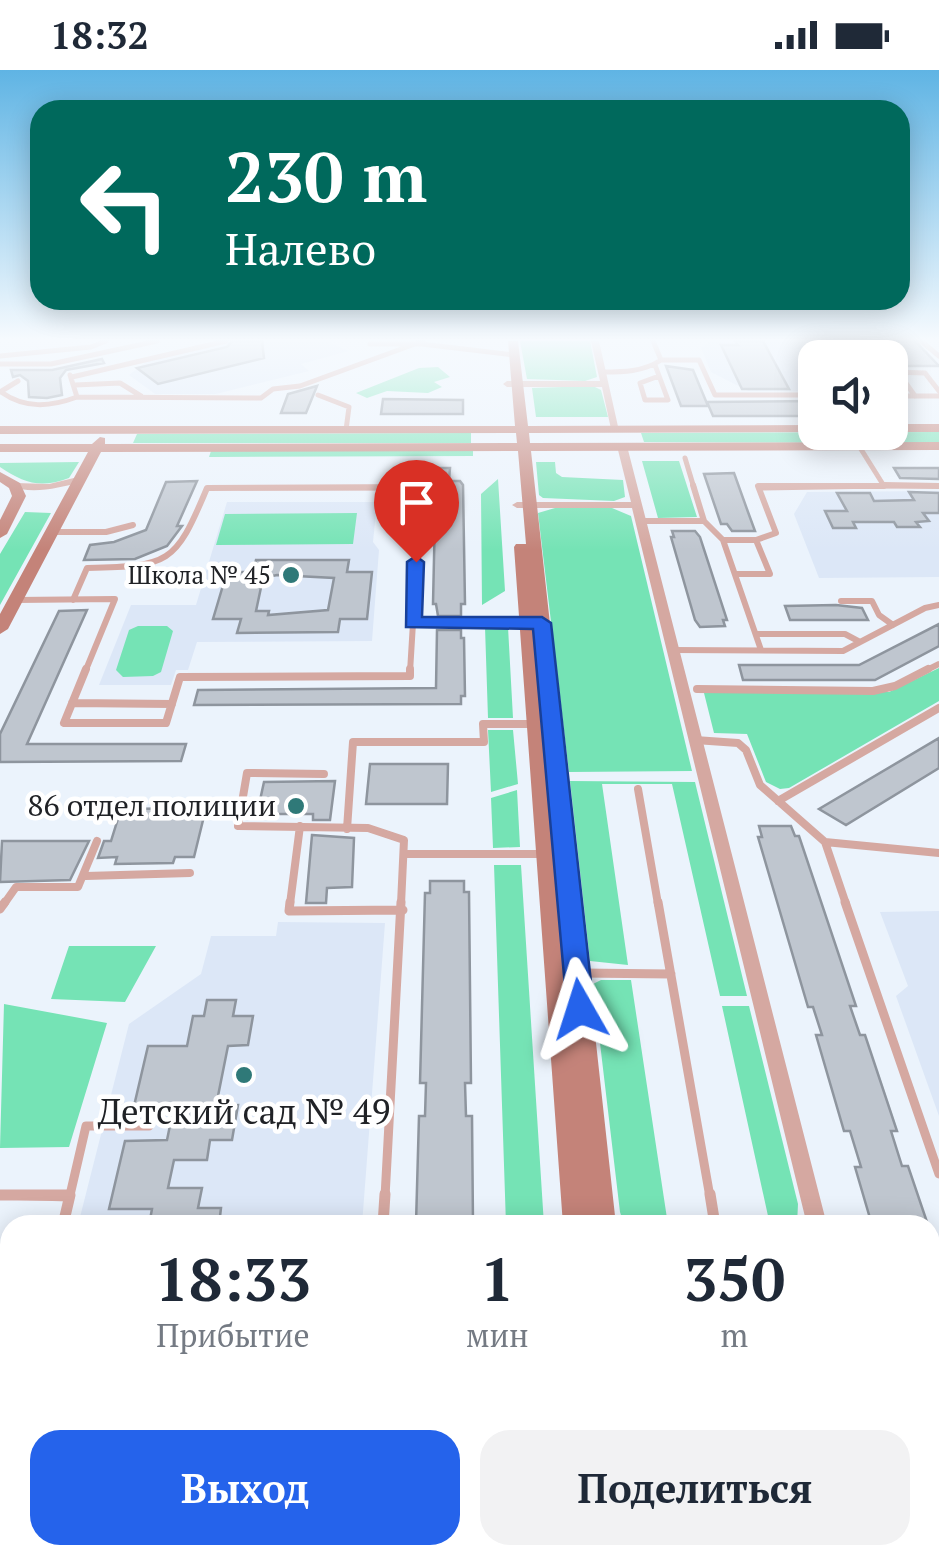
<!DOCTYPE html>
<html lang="ru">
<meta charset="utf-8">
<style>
body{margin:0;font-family:"PT Serif",serif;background:#f2f2f3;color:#1f2937;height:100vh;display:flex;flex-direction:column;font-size:38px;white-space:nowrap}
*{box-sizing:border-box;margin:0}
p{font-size:32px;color:#747a83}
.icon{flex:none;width:55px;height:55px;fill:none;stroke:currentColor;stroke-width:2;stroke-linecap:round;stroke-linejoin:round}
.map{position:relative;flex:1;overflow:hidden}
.side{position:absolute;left:0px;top:1145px;width:940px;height:350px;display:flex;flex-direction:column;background:#fff;border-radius:30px 30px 0 0;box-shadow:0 5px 25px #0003}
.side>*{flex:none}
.banner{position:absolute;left:30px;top:30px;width:880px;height:210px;border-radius:30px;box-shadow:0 5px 25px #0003;background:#00695c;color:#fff;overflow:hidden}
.buttons{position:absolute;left:798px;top:270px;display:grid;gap:20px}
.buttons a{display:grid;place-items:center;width:110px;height:110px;border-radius:20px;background:#fff;box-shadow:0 5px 25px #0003;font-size:50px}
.pin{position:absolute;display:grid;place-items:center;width:85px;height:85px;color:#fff;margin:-102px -42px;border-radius:50% 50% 50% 0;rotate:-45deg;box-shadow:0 0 10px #0007}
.pin .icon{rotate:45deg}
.me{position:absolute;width:110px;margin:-55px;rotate:354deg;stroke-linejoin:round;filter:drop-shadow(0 0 8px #0008)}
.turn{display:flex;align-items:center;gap:35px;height:210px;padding:0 30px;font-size:45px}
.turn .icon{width:130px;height:130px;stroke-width:2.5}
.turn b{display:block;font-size:70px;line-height:85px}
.eta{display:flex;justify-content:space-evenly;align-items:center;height:170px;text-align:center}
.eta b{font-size:60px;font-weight:700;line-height:70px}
.action{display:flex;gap:20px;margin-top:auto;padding:20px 30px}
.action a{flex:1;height:115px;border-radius:30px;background:#2563eb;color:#fff;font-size:40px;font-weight:700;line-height:115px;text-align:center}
.action a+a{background:#f2f2f3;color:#1f2937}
.status{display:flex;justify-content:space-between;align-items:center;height:70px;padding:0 50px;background:#fff;direction:ltr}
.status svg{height:28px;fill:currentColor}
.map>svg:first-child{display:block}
.built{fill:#dce7f7}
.green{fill:#75e3b5}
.building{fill:#bfc6cf;stroke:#8e959e;stroke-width:2.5;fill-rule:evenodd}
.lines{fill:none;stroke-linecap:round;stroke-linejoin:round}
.lane-far4{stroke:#d5a8a1;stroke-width:5}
.lane-far3{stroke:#d5a8a1;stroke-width:6}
.lane-far2{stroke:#d5a8a1;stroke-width:8}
.lane-far1{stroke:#d5a8a1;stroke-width:9}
.lane{stroke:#d5a8a1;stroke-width:11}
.street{fill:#d5a8a1;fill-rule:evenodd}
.secondary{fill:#c48379;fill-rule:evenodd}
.route{fill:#2563eb;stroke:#184099;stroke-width:2.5}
.poi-dot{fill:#2f7978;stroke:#fff;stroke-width:4}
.labels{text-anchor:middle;stroke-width:9;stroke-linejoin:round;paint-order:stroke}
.far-poi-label{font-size:25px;fill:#202226;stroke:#fff;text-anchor:end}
.poi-label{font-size:30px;fill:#202226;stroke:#fff;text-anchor:end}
.near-poi-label{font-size:35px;fill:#202226;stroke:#fff}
</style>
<div class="status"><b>18:32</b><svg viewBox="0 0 49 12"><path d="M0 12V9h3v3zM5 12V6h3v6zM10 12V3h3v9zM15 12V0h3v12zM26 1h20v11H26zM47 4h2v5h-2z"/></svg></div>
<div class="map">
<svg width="939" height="1495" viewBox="0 0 939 1495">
<rect width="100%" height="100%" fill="#ebf3fc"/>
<!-- built -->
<path class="built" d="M236 271H325L349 281 301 294 309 301 216 324H155L129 305 147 291Z
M712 271H836L847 287 815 288V321H748L711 302 701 278Z
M939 421V507L819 508 794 444 807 422Z
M227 432H377L373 472 379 480 372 571 197 572 188 600H176L171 615H99L131 535H196Z
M939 841V1046L896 926 908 916 880 842Z
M278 852 385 853 362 1155H78L129 954 201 904 211 866H276Z"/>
<!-- green -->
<path class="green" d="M520 271H590L597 307 585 311 527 309Z
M438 297 450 307 434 312 442 317 428 323 387 321 367 328 356 323 419 298Z
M593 316 601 320 608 347H536L532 318Z
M939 362V373L644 372 641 363Z
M471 363V373H133L137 364Z
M473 380V386L209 387 211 381Z
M642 391H679L697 447 658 448Z
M79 392 69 408C40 419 24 413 0 397V393Z
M536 392H555L556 403 562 407 623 410 625 427 614 431 543 428 539 425Z
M498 409 505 521 482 535 481 424Z
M555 438H612L631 446 692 701 569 702 538 443Z
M25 442 51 443 0 535V484Z
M357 443 353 474 216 475 225 444Z
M138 556H167L173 561 161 602 153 606 123 607 116 600 129 560Z
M485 557H508L513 648H488Z
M939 598V631L789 718 780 719 766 712 747 664 714 663 704 623 889 622Z
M488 660H513L518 714 491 722Z
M570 711 695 712 747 926H720L672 714H602L628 895 590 891Z
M517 720 520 777 493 778 491 728Z
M494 795H521L544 1155H506Z
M69 876H156L125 932 51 929Z
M601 910H631L668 1155H624L620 1142 593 914Z
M4 934 107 953 69 1077 0 1078Z
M722 936H749L798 1134 797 1155H770Z"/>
<!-- building -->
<path class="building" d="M232 271H262L264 288 158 314 137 298 227 277Z
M735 271H763L789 319H742L721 275H738Z
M877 271H915L939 296H895Z
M102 289 104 293 66 300 60 308 62 325 47 328 29 327 28 311 20 305 13 307 11 300H52Z
M666 296 693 300 708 336H681Z
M317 316 306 343H281L288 324Z
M383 329 463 330V344H381Z
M815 331V346H713L707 332Z
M436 398H450L449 411H460L463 415 465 534H461V546H438L436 534H433Z
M894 398H939V409L900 408Z
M734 403 748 442 755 461H732L727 454H721L704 404Z
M197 411 177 456H182L167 476 135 489 84 490 90 475 114 472 146 460 166 412Z
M909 422 939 423V443H923L929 451 916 452 920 457H897L894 452H853L856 458H833L825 441H847L837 423H870L874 431 914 430Z
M672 461H695L700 467 727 550H723L725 556 700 557 695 550 671 467H674Z
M256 490H349L347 502H372L367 549H340L338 562 237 563 241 549H213L227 502H253ZM277 505 334 508 328 540 268 545 269 541H256L263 508Z
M836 535 862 538 868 550H790L785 536Z
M87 540 27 674H186L181 691 0 692V664L59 541Z
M939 554V576L875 610H743L739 595H859Z
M437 560H461V568H464L465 626H461V634L194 635 198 620 436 618Z
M939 668V698L846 755 819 739Z
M370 694H448L447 734H366Z
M335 711 330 750H313V744H257L264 712Z
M206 738 194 787H175L173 793 115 794 117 787 98 788 104 771H111L121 739Z
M759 756H791L795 766H799L856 936H850L860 965H865L897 1061H891L902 1096H908L928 1155H872L855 1097H861L850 1061H844L816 965H822L813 937H808L758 767H762Z
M312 765 354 768 352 817 327 818 326 833H306Z
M2 771H89L70 810 0 812Z
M430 811H464V822H469L471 1013H465L466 1046H472L473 1154 467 1155 416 1154 419 1046H425L426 1013H420L425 823H430Z
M207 930H236L233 946H253L248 975 228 976 216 1036 238 1035 232 1070H210L207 1090H174L168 1118H202L198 1138H221L219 1155H149L152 1139H109L125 1071 167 1070 174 1036H134L148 976H187L193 946H204Z"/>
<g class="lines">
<!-- lane-far4 -->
<path class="lane-far4" d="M864 271 876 288
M921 271 939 286
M370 274H422L515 285
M0 286 91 277 106 271
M661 290H699L715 325H815
M0 294H51L157 271
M655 295 668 330H645L640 313 659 306
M602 302C623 302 643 302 661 290L653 271
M890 302 925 303 939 321
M898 302 915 326
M72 307 226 271
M75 315 120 313 141 326
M0 322 18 311
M1 322C25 339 50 337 77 327L70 305
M318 325 349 337 346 360
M890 326H939
M77 327 261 328 273 319 300 316 423 271
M859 376 884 416H939
M685 388 694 418
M241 418H419
M759 418 884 416"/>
<!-- lane-far3 -->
<path class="lane-far3" d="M693 415 704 451
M884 415 939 416
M641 451H704L723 470 761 580
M51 462H106L133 455
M723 470H756L776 463 758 416H884
M735 504H770L756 470
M16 530 115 529 85 602
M73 530 87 498C169 496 175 495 207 418L419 417 413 553
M841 531H872L879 545 893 555
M756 564H845L860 572
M673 580 843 581 925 538 939 535
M410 602 413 553H530
M923 602 939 594"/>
<!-- lane-far2 -->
<path class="lane-far2" d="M86 599 64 653H166L180 607 410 606V599
M697 619 873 621 895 616 928 599
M72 633 172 634
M695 670 738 673 746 680 760 715 825 772 846 834
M324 704 247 703 238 756 368 758 404 770 401 834
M638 719 658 834
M778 731 939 638
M347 759 353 672H484L483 654H534
M825 772 939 783
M405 784H545
M86 806 190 803
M4 834 16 817H78L97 771
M290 834 300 756"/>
<!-- lane-far1 -->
<path class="lane-far1" d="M290 832 289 841 403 840
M658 832 710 1127
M845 832 939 1104
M0 839 5 832
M581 903 671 904
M0 1125 70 1127
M70 1125 86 1056H149
M385 1127 401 832"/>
<!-- lane -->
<path class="lane" d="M710 1124 715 1155
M0 1125H70L63 1155
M383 1155 385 1124
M0 1189H10
M930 1257H939
M0 1308 10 1307"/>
<!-- street -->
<path class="street" d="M591 271H599L619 361 611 359 602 317H507L503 314 507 311H600Z
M622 373 627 376 827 1155H807L632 438H517L512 435 517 432H631L617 376Z
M78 407 83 410 82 412C58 418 32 425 10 416L15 413 49 414Z
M887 1485H913L915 1495H889Z"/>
<!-- secondary -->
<path class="secondary" d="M508 271H518L528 356 815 355 816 362 529 363 530 373 939 372V380L531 381 616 1155H563L514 477 516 474H526L518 381 101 382 8 559 0 564V544L88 382H0V374H92L100 367 105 368V374L517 373 516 363 0 364V356H515Z
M890 354H939V362H890Z
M0 402 20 413 26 426 7 464 0 468V450L12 426 9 418 0 412Z
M588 1485H652L653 1495H588Z"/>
</g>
<!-- sky -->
<linearGradient id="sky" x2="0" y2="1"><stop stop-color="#5fb4e4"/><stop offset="0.56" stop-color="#f6fafe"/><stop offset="1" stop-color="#f6fafe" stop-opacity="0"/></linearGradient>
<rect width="939" height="480" fill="url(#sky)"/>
<!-- route -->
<path class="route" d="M416 486 424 492 422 547H542L551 553 594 939 590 946 580 949 571 946 567 939 533 559 406 557 407 492Z"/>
<!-- markers -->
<g class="poi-dot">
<circle cx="291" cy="505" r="10"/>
<circle cx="296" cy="736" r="10"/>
<circle cx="244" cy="1005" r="10"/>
</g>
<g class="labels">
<!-- far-poi labels -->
<g class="far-poi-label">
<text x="271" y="514">Школа № 45</text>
</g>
<!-- poi labels -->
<g class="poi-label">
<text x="276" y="746">86 отдел полиции</text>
</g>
<!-- near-poi labels -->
<g class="near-poi-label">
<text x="244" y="1054">Детский сад № 49</text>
</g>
</g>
</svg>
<div class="buttons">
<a><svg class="icon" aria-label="sound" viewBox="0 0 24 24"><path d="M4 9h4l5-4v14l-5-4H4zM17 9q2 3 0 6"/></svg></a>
</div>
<div class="pin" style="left:416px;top:492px;background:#d93025"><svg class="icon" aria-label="arrive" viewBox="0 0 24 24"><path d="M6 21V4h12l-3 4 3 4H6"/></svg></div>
<svg class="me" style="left:580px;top:939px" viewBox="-20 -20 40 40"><path d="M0-17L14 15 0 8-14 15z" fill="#2563eb" stroke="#fff" stroke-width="4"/></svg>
<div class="banner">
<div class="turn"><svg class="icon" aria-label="left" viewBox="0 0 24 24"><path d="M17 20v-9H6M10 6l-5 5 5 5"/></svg><div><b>230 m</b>Налево</div></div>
</div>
<section class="side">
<div class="eta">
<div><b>18:33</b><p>Прибытие</p></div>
<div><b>1</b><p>мин</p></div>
<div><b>350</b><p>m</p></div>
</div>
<div class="action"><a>Выход</a><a>Поделиться</a></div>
</section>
</div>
